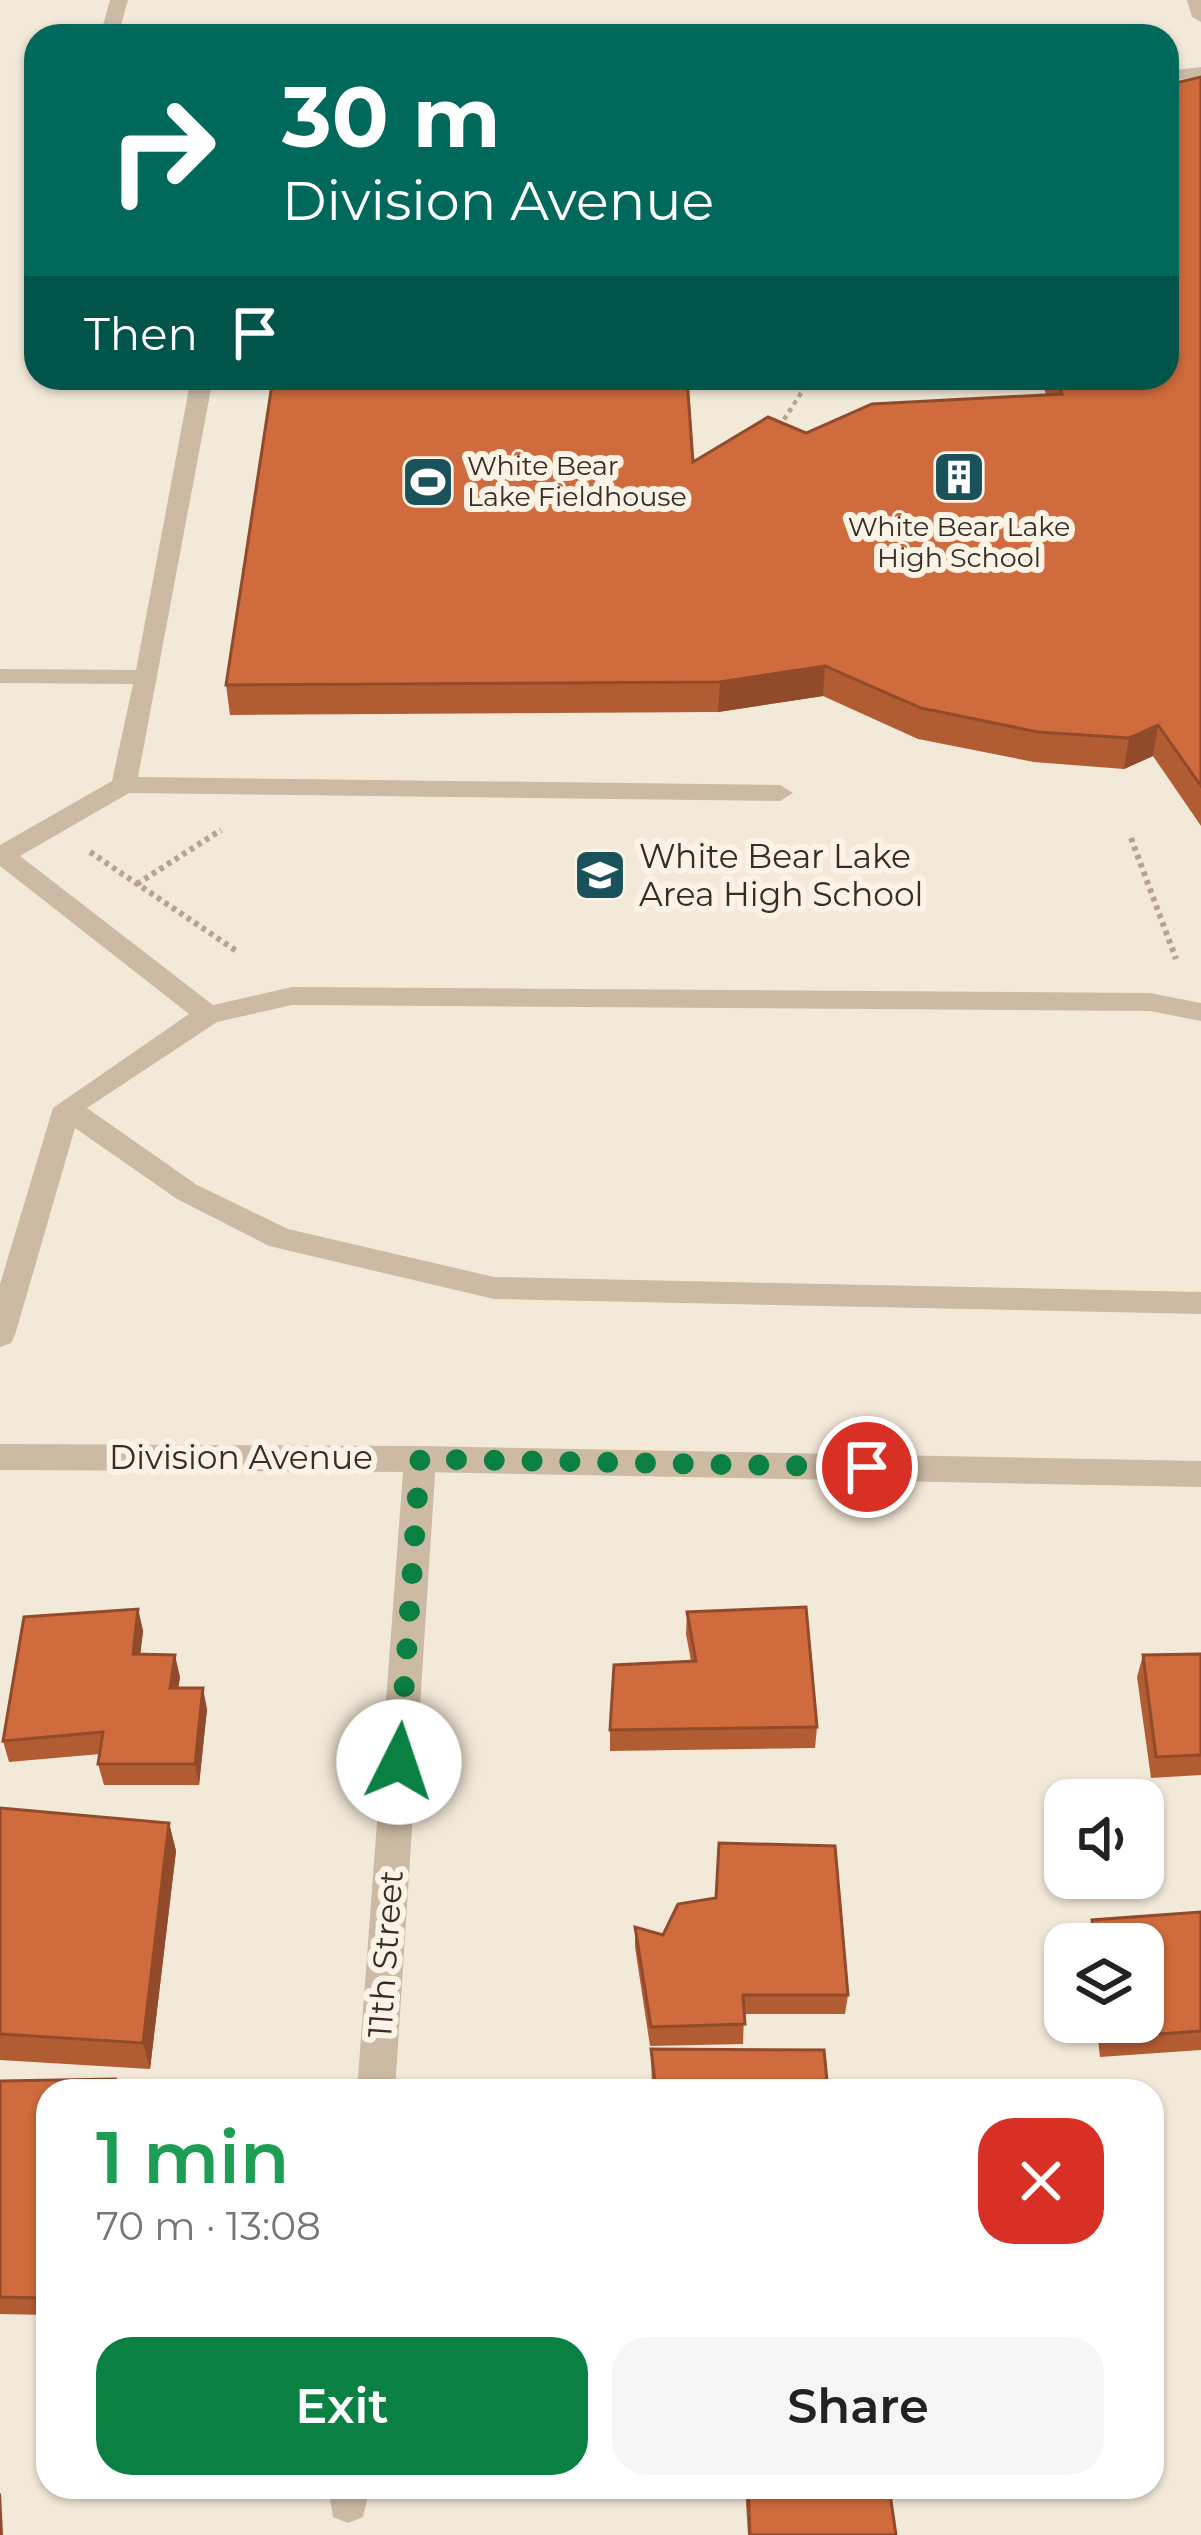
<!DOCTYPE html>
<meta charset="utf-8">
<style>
body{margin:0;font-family:Montserrat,sans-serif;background:#f6f6f6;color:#222;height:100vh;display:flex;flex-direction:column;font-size:45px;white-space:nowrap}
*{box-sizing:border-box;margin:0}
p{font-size:39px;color:#767676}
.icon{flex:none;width:66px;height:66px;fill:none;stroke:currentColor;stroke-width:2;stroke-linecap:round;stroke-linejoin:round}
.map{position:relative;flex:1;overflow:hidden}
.panel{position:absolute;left:36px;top:2079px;width:1128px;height:420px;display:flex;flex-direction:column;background:#fff;border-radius:36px;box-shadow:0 3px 9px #0004}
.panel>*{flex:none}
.hud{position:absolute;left:24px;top:24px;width:1155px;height:366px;border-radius:36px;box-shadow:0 3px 9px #0004;background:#00695c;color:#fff;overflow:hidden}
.fabs{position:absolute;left:1044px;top:1779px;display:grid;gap:24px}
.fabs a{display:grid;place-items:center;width:120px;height:120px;border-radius:24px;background:#fff;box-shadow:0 3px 9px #0004;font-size:60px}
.pin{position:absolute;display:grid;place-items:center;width:102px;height:102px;color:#fff;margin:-51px;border:6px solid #fff;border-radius:50%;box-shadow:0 3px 12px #0007}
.me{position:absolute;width:132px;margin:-66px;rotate:4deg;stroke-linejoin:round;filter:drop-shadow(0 0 9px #0008)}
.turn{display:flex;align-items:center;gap:42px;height:252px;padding:0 60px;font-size:54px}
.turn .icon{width:156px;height:156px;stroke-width:2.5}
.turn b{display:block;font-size:84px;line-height:102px}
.then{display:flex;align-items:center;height:114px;padding:0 60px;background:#0003;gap:24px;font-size:45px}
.round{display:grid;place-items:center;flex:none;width:126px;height:126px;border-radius:36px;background:#f6f6f6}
.overview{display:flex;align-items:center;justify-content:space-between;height:204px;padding:0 60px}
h1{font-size:72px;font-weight:600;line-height:90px;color:#1e9e55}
.action{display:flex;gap:24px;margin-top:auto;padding:24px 60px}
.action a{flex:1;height:138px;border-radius:36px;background:#0b8043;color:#fff;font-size:48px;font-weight:600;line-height:138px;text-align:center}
.action a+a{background:#f6f6f6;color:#222}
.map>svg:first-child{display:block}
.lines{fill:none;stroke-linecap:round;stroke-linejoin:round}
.path-far1{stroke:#b8a48e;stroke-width:4.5;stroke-dasharray:4.5 4.5;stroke-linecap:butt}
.path{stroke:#b8a48e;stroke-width:6;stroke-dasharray:4.5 4.5;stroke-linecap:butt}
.service{fill:#ccbaa4;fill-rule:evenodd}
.minor{fill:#ccbaa4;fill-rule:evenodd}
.tertiary{fill:#ccbaa4;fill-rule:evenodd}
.wall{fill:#b25c34}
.shaded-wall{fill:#914b2a}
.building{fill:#cf6b3c;stroke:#914b2a;stroke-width:3}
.route{stroke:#0b8043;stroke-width:21;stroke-dasharray:0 37.8}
.labels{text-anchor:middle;stroke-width:12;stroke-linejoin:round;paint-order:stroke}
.far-poi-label{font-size:27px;fill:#372d26;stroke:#fbf3e6;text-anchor:start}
.poi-label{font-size:33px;fill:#372d26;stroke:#fbf3e6;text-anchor:start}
.street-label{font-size:33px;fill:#372d26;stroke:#fbf3e6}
</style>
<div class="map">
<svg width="1201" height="2535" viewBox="0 0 1201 2535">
<rect width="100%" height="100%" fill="#f3e9d9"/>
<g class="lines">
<!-- path-far1 -->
<path class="path-far1" d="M1020 378 1043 383
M779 427 811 378"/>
<!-- path -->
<path class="path" d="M1131 838 1176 959
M90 852 238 952
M137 884 221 830"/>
<!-- service -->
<path class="service" d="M110 0H128L118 36H100Z
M1187 0H1201V22L1192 17Z
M1201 67V77L1167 81V71Z
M191 378H213L138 777 780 785 793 793 780 801 129 793 20 856 213 1005 292 987 1150 993 1201 1003V1021L1150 1011 292 1005 217 1022 87 1108 197 1185 288 1229 494 1277 1201 1292V1314L494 1299 269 1246 177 1199 75 1128 15 1335 11 1343 0 1347V1284L53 1108 189 1014 0 866V845L112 781 133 684 0 683V669L136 670Z"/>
<!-- minor -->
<path class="minor" d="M420 1446 431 1450 436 1459 395 2091H357L404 1459 409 1450Z
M328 2487H370L363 2517 348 2523 333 2517Z"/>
<!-- tertiary -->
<path class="tertiary" d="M0 1444 420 1446 1201 1461V1487L420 1472 0 1470Z"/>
</g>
<!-- wall -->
<path class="wall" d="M1201 77V826L1153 756 1124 769 1034 762 918 739 823 696 718 712 230 715 226 685 693 462 806 433 1046 394 1040 378H1167Z
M138 1609 143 1631 140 1654 180 1677 178 1688 207 1709 199 1785H104L98 1764 100 1754 9 1762 3 1741Z
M687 1612 817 1727 815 1748 610 1751V1730L691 1661 686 1634Z
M1201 1654V1775L1151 1778 1137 1677 1143 1655Z
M0 1808 169 1823 176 1851 150 2069 0 2060Z
M1201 1912V2050L1100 2057 1096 2022H1143V1944H1087L1092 1920Z
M635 1927 848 1995 845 2014H744L743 2044 650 2046 635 1947Z
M651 2049 828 2091H652Z
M115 2079 119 2091H48V2315L0 2314V2081Z
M745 2487H889L896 2535H748Z"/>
<!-- shaded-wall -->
<path class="shaded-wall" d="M825 666 823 696 718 712 720 682Z
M1158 725 1153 756 1124 769 1129 738Z
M138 1609 143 1631 138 1675 133 1654Z
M175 1655 180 1677 175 1709 170 1688Z
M203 1688 207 1709 199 1785 195 1764Z
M169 1823 176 1851 150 2069 143 2043Z
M48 2263V2310L43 2298Z
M0 2493 1 2494 3 2535H0Z"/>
<!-- building -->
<path class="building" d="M1201 77V786L1158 725 1129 738 1038 732 921 708 825 666 720 682 226 685 273 378H687L693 462 768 417 806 433 872 404 1062 394 1055 378H1167V85Z
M806 1607 817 1727 610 1730 614 1665 696 1661 687 1612Z
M138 1609 133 1654 175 1655 170 1688H203L195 1764H98L103 1732 3 1741 24 1617Z
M1201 1654V1755L1156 1757 1143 1655Z
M0 1808 169 1823 143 2043 0 2034Z
M719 1843 835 1846 848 1995H743L745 2024 651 2027 635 1927 663 1935 678 1904 716 1898Z
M1201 1912V2031L1105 2038 1104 2022H1143V1944H1095L1092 1920Z
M651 2049 824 2050 828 2091H656Z
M115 2079 113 2091H48V2263L43 2298 0 2297V2081Z
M748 2487H889L896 2535H750Z"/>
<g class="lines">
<!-- route -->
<path class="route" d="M399 1762 420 1459 867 1467"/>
</g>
<!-- icons -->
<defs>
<g id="building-square" transform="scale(2.7)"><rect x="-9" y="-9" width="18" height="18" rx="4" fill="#19525b" stroke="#fbf3e6"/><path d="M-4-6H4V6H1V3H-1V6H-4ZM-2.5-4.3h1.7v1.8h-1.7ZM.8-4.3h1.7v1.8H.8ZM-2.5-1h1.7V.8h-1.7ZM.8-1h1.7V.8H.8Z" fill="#fff"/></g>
<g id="stadium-square" transform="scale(2.7)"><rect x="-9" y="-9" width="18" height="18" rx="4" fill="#19525b" stroke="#fbf3e6"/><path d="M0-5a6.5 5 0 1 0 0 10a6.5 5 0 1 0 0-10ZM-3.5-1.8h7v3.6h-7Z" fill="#fff"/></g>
<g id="school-square" transform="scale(2.7)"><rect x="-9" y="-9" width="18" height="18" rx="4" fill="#19525b" stroke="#fbf3e6"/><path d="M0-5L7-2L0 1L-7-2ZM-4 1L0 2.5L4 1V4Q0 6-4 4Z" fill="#fff"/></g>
</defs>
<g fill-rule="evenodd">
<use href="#building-square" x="959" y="477"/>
<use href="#stadium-square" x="428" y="482"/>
<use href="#school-square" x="600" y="875"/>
</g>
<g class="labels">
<!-- far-poi labels -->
<g class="far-poi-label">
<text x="467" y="475">White Bear<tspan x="467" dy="31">Lake Fieldhouse</tspan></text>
<text x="959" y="536" text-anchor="middle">White Bear Lake<tspan x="959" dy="31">High School</tspan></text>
</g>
<!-- poi labels -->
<g class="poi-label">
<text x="639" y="868">White Bear Lake<tspan x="639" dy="38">Area High School</tspan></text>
</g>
<!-- street labels -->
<g class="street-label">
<text x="241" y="1469">Division Avenue</text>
<text transform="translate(385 1954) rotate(-86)" y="12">11th Street</text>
</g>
</g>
</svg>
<div class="fabs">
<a><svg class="icon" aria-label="sound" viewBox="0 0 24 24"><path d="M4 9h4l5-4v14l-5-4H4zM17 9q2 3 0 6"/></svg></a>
<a><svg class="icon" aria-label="layers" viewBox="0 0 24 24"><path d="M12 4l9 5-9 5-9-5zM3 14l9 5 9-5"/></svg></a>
</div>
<div class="pin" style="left:867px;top:1467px;background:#d93025"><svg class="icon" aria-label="arrive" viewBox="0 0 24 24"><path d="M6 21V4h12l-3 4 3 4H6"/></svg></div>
<svg class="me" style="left:399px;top:1762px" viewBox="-20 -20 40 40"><circle r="19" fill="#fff"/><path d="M0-13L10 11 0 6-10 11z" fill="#0b8043"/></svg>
<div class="hud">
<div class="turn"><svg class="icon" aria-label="right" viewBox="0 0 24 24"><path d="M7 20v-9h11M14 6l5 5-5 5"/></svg><div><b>30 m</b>Division Avenue</div></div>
<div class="then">Then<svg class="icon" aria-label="arrive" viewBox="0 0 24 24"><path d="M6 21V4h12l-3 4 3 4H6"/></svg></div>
</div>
<section class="panel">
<div class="overview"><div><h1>1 min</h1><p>70 m · 13:08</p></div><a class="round" style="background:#d93025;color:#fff"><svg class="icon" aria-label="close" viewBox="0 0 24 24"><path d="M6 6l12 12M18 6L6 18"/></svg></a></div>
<div class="action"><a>Exit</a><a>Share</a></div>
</section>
</div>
